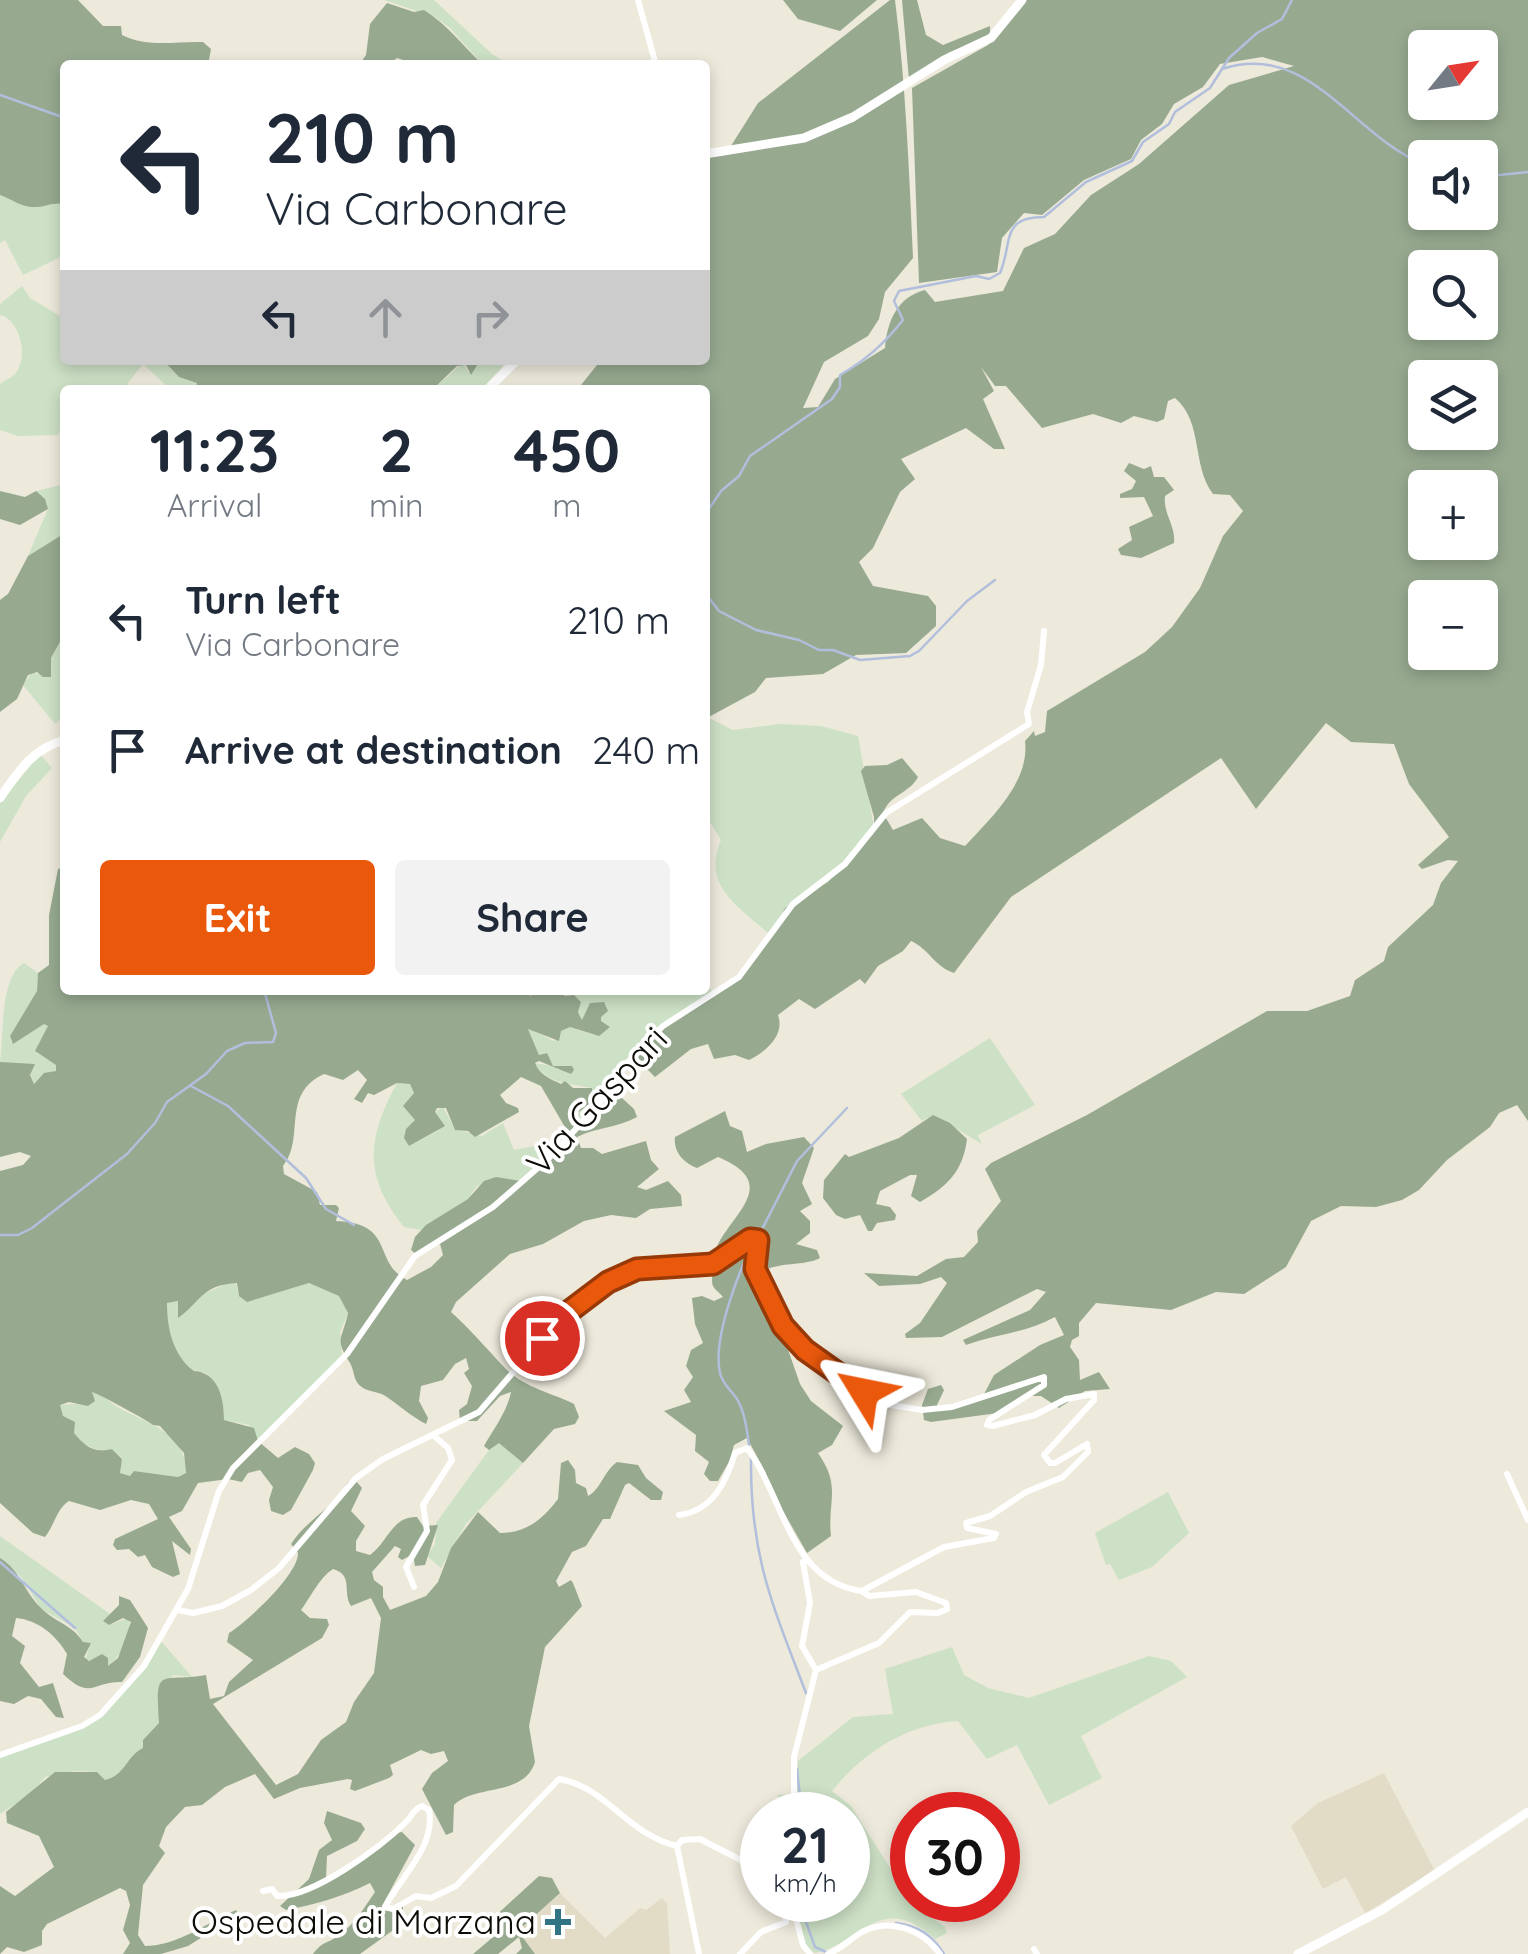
<!DOCTYPE html>
<meta charset="utf-8">
<style>
body{margin:0;font-family:Quicksand,sans-serif;background:#f2f2f3;color:#1f2937;height:100vh;display:flex;flex-direction:column;font-size:38px;white-space:nowrap}
*{box-sizing:border-box;margin:0}
p{font-size:32px;color:#747a83}
.icon{flex:none;width:55px;height:55px;fill:none;stroke:currentColor;stroke-width:2;stroke-linecap:round;stroke-linejoin:round}
.map{position:relative;flex:1;overflow:hidden}
.drawer{position:absolute;left:60px;top:385px;width:650px;height:610px;display:flex;flex-direction:column;background:#fff;border-radius:10px;box-shadow:0 5px 15px #0003}
.drawer>*{flex:none}
.top-card{position:absolute;left:60px;top:60px;width:650px;height:305px;border-radius:10px;box-shadow:0 5px 15px #0003;background:#fff;color:#1f2937;overflow:hidden}
.needle{width:65px;rotate:60deg}
.controls{position:absolute;left:1408px;top:30px;display:grid;gap:20px}
.controls a{display:grid;place-items:center;width:90px;height:90px;border-radius:10px;background:#fff;box-shadow:0 5px 15px #0003;font-size:50px}
.speed{position:absolute;left:740px;top:1792px;display:flex;gap:20px;font-size:50px;font-weight:700;text-align:center}
.speed>*{display:grid;place-content:center;width:130px;height:130px;border-radius:50%;background:#fff;box-shadow:0 5px 15px #0003;line-height:1}
.speed small{font-size:25px;font-weight:400}
.speed .limit{border:15px solid #d22;background:#fff;color:#111}
.pin{position:absolute;display:grid;place-items:center;width:85px;height:85px;color:#fff;margin:-42px;border:5px solid #fff;border-radius:50%;box-shadow:0 2px 10px #0007}
.me{position:absolute;width:110px;margin:-55px;rotate:305deg;stroke-linejoin:round;filter:drop-shadow(0 0 8px #0008)}
.turn{display:flex;align-items:center;gap:35px;height:210px;padding:0 40px;font-size:45px}
.turn .icon{width:130px;height:130px;stroke-width:2.5}
.turn b{display:block;font-size:70px;line-height:85px}
.lanes{display:flex;align-items:center;height:95px;padding:0 40px;background:#0003;justify-content:center;gap:50px;direction:ltr}
.lanes .off{opacity:.35}
.eta{display:flex;justify-content:space-evenly;align-items:center;height:170px;text-align:center}
.eta b{font-size:60px;font-weight:700;line-height:70px}
.cta{display:flex;gap:20px;margin-top:auto;padding:20px 40px}
.cta a{flex:1;height:115px;border-radius:10px;background:#ea580c;color:#fff;font-size:40px;font-weight:700;line-height:115px;text-align:center}
.cta a+a{background:#f2f2f3;color:#1f2937}
ul{padding:0;list-style:none}
li{display:flex;align-items:center;gap:30px;height:130px;padding:0 40px}
li div{flex:1}
li b{display:block;font-size:38px}
li em{font-style:normal}
.map>svg:first-child{display:block}
.built{fill:#e2dcc7}
.green{fill:#cde1c6}
.forest{fill:#97aa90;fill-rule:evenodd}
.lines{fill:none;stroke-linecap:round;stroke-linejoin:round}
.stream{stroke:#b1bfdc;stroke-width:2.5}
.street{stroke:#fff;stroke-width:6}
.secondary{stroke:#fff;stroke-width:9}
.route-casing{stroke:#983908;stroke-width:25}
.route{stroke:#ea580c;stroke-width:18}
.poi-dot{fill:#317585;stroke:#fff;stroke-width:4}
.labels{text-anchor:middle;stroke-width:8;stroke-linejoin:round;paint-order:stroke}
.street-label{font-size:35px;fill:#0d0c07;stroke:#fff}
.poi-label{font-size:35px;fill:#0d0c07;stroke:#fff;text-anchor:end}
</style>
<div class="map">
<svg width="1528" height="1954" viewBox="0 0 1528 1954">
<rect width="100%" height="100%" fill="#ede9db"/>
<!-- built -->
<path class="built" d="M1384 1773 1435 1871 1365 1913 1346 1877 1323 1889 1291 1826 1318 1803Z
M560 1893 605 1938 640 1908 646 1910 662 1898 667 1904 670 1954H535L518 1931Z"/>
<!-- green -->
<path class="green" d="M384 0H434L492 54 510 65H483L450 28 435 17Z
M0 195 38 206 48 202 65 204V255L23 275 5 240 0 243Z
M22 286 30 298 65 319V360H163L179 377 198 383 196 390H171L143 364 128 383 129 390H65V416L58 435 18 436 0 430V384C5 380 11 378 15 374 29 358 21 320 0 315V304Z
M478 360H508L481 390H432L463 363 469 373Z
M65 484V533L28 556 48 509 36 491Z
M65 633V715L55 724 23 685 32 672 51 677V658Z
M709 718 733 730 780 724 821 726 858 736 875 833 828 883 793 902 771 936C740 906 701 888 721 840L705 814V719Z
M40 754 52 768 26 796 0 842V803Z
M24 963 38 973 37 992 10 1036 11 1042 44 1023 48 1026 37 1053 57 1065 56 1071 41 1076 34 1084 30 1074 0 1062C4 1031 0 977 24 963Z
M705 981 714 994 620 1069 589 1117 574 1122C576 1113 587 1106 592 1088 569 1083 549 1085 534 1063L553 1066 546 1053 539 1055 528 1028 554 1041 561 1031 570 1027 594 1035 601 1021 600 1016 588 1013 582 1020 578 1011 581 1002 574 995 565 996 555 990H705Z
M990 1038 1035 1105 978 1135 982 1144 933 1115 922 1121 901 1094Z
M397 1083 410 1084 414 1093 408 1102 415 1120 409 1146 439 1130 435 1112 443 1107 455 1129 482 1136 503 1123 514 1150 570 1139 521 1181 477 1186 468 1199 422 1230 404 1227C363 1176 367 1138 397 1083Z
M230 1282 236 1283 239 1296 269 1295 309 1283 340 1296 348 1313 340 1332 342 1357 258 1441 249 1425 224 1420C224 1405 221 1385 208 1375 205 1372 196 1371 192 1369 171 1356 167 1324 166 1303L178 1301V1317L197 1297Z
M96 1391C105 1397 114 1406 123 1410 151 1425 186 1433 186 1473L178 1477 134 1471 130 1476 120 1473 122 1458 112 1449C85 1455 67 1430 59 1405L76 1404Z
M499 1442 523 1463 466 1524 441 1568 427 1556 435 1544 436 1523 489 1450Z
M1168 1492 1189 1533 1152 1567 1119 1580 1110 1564 1106 1565 1095 1533Z
M0 1536 110 1614 103 1621 109 1625 129 1618C133 1635 120 1656 108 1667L106 1661 85 1660 88 1651 75 1628 41 1609 22 1578 0 1558Z
M161 1641 192 1677 173 1675 159 1696V1723L144 1740 143 1748C126 1756 126 1776 105 1780L97 1772 74 1771 45 1777 31 1794 0 1814V1754L98 1717Z
M952 1647 964 1675 988 1688 1029 1698 1149 1656 1171 1661 1187 1677 1081 1736 1102 1778 1049 1805 1017 1745 987 1759 958 1721C907 1724 863 1752 832 1791L851 1806 914 1906 945 1927 947 1933 935 1939C880 1890 862 1943 815 1953L806 1948 797 1912 827 1900H848V1815H825L817 1798 790 1812 777 1795 796 1794 798 1761 853 1717 893 1714 885 1669Z"/>
<!-- forest -->
<path class="forest" d="M0 0H78L103 26H121L122 35C148 48 176 41 203 42L211 49 208 65H65V204C52 202 44 208 32 207 21 207 10 198 0 195Z
M783 0H877L840 31 798 19Z
M890 0H895C906 86 909 171 913 258L885 292 879 319 868 336 824 362 803 408 818 407 835 379 885 348C887 322 897 297 925 290L935 302 1003 291 1024 248 1055 234 1091 195 1139 164 1229 85 1294 66 1262 57 1220 64 1203 87 1174 104 1162 124 1141 140 1131 159 1084 180 1042 215 1024 213 1002 238 997 272 919 283 912 88 988 45 1026 0H1528V1121L1517 1105 1499 1113 1490 1127 1447 1160 1419 1190 1402 1200 1376 1207 1341 1206 1311 1221 1286 1267 1244 1294 1216 1292 1171 1310 1096 1303 1079 1323V1336L1072 1340 1070 1347 1079 1360 1080 1380 1099 1372 1110 1389 1085 1391 1059 1408 1041 1396H1025L998 1413 931 1422 924 1420 922 1405 928 1389 941 1385 944 1390 937 1405 941 1411 983 1396 994 1375 1040 1345 1064 1335 1055 1317C1026 1333 996 1334 966 1345L963 1340 1030 1310 1046 1292 1037 1289 942 1337 906 1338 905 1334 920 1323 947 1283 941 1277 920 1284 879 1286 864 1273 917 1276 946 1259 964 1257 978 1242 977 1231 1001 1201 985 1169 991 1163 1087 1115 1267 1011H1307L1350 996 1355 980 1384 961 1388 947 1433 905 1441 883 1458 861 1448 860 1422 869 1418 865 1449 837 1409 784 1394 744 1351 742 1326 723 1256 809 1221 758 1011 897 954 973C934 966 929 949 911 941L903 951 878 966 865 984 860 979 815 1009 799 999 778 1015C785 1035 767 1051 749 1060L735 1055 714 1059 708 1044 691 1049 655 1077 646 1068 627 1062 672 1019 732 985 775 930 785 908 828 882 874 833V817L861 771 865 766 887 765 902 758 918 777C910 793 890 794 883 813L893 830 922 818 940 838 965 846C991 818 1030 782 1025 741L1034 731 1035 736 1045 732 1047 711 1145 652 1172 627 1200 588 1223 536 1243 511 1230 495 1213 494C1191 464 1204 423 1175 398L1168 401 1164 419 1157 422 1134 416 1121 423 1093 414 1042 428 1006 386H995L981 367 994 391 983 399 1005 449H994L966 428 901 459 915 479 900 492 873 548 859 562 873 586 928 596 936 606V626L906 653 856 655 823 674 766 678 755 692 705 719V390H577L601 360H705V152L729 149 758 103ZM1425 48H1480V102H1425ZM1425 158H1480V212H1425ZM1425 268H1480V322H1425ZM1425 378H1480V432H1425ZM1425 488H1480V542H1425ZM1425 598H1480V652H1425Z
M902 0H917L926 35 943 45 990 26V36L948 53 909 80Z
M387 3 414 12 424 10C448 25 463 46 483 65H419L397 58 387 65H359L366 55 370 24Z
M163 360H478L479 362 471 375 466 365 457 366 432 390H196L197 383 179 377Z
M1129 463 1144 469 1151 466 1154 477H1164L1174 490 1165 496C1163 514 1176 526 1174 543L1141 558 1121 555 1118 549 1132 540 1129 527 1153 516 1144 497 1120 498V494L1132 489 1136 481 1124 471Z
M0 491 25 497 36 491 45 499 48 509 20 525 0 519Z
M65 533V633L51 658V677H43L37 672 28 675 17 699 0 712V600L8 594 28 556Z
M65 867V990H524L531 996 532 990H555L565 996 574 995 581 1002 578 1012 582 1020 590 1003 604 1002 608 1011 601 1017V1021L610 1027 599 1036 570 1027 561 1031 559 1041 528 1029 539 1055 547 1053 553 1066H572L574 1070 571 1074 539 1061 535 1063C539 1074 550 1079 561 1084L565 1081 573 1088H592V1102L576 1114 575 1121 589 1117 611 1088 634 1109 637 1117C618 1128 596 1127 577 1137L581 1148H593L602 1154 646 1141 651 1160 659 1169 637 1187 646 1190 668 1181 681 1195 682 1206 650 1209 636 1218 611 1215 584 1221 543 1244 510 1254 456 1302 451 1312C469 1328 487 1349 504 1367 522 1387 552 1393 574 1404L579 1417 575 1424 554 1429 523 1463 499 1443 489 1450 484 1446C493 1430 507 1412 511 1392L500 1396 477 1421H460L459 1410 467 1404 472 1386 464 1373 469 1369 466 1358 455 1364 443 1380 421 1386 419 1401 428 1418 426 1424C412 1417 400 1406 387 1397 380 1392 371 1392 365 1389 352 1382 356 1374 350 1363 334 1337 342 1341 348 1313L339 1296 309 1283 247 1302 239 1296 237 1283C201 1285 201 1302 178 1318V1301L167 1303C167 1324 171 1350 189 1367 197 1374 194 1369 203 1373 221 1380 224 1404 224 1420L254 1428 258 1441 278 1458 295 1447 309 1454 315 1463 313 1470 291 1510 283 1515 271 1511 269 1500 273 1487 260 1470 248 1473 242 1482 228 1479 198 1483 182 1511 169 1517 191 1549 190 1555 172 1541 180 1574 173 1577 152 1567 145 1555 138 1557 129 1549 117 1550 113 1545 115 1539 158 1519 149 1504 131 1500 100 1510 69 1501C57 1508 54 1526 45 1537L33 1533 0 1503V1171L23 1165 31 1156 20 1152 0 1157V1062L35 1064 30 1075 34 1084 44 1073 56 1071V1065L35 1051 48 1026 44 1024 13 1044 10 1036 37 991 38 973 49 965V915L58 869ZM358 1070 367 1080 354 1099 362 1103 368 1093 374 1095 397 1083 410 1084 414 1093 403 1106 415 1120 406 1129 404 1138 409 1146 445 1126 435 1112 437 1108H446L455 1130 468 1131 475 1137 519 1112 518 1108 506 1103 500 1095 521 1077 541 1086 569 1134 528 1178 521 1181 496 1177 484 1181 468 1199 426 1225 415 1237 411 1250 416 1254 440 1244 443 1255 431 1267 407 1280C372 1262 396 1223 336 1221L339 1208 336 1205H320L317 1192 284 1174 283 1166C306 1138 280 1094 324 1074L343 1080ZM92 1392C99 1394 147 1420 153 1425L160 1426 184 1453 186 1473 178 1477 134 1471 130 1476 120 1473 122 1459 112 1449C93 1453 86 1447 74 1433L75 1422 63 1416 60 1405 69 1402 88 1406 95 1401Z
M725 1111 730 1126 742 1131 747 1152 766 1144 804 1137 814 1148 802 1183 812 1204 800 1211 810 1221V1233L796 1244 817 1250 820 1258C801 1268 772 1259 755 1278L776 1315 800 1384 811 1401 843 1426 832 1445 818 1453C842 1487 827 1502 831 1536L807 1553 767 1483 766 1473 747 1438 734 1445 730 1460 718 1481H710L704 1474 709 1462 695 1451 696 1435 664 1411 691 1402 684 1390 693 1377 686 1366 691 1350 703 1343 695 1324 692 1298 702 1296 714 1301 723 1297C720 1293 715 1290 713 1286 711 1282 713 1274 712 1270 707 1225 795 1189 718 1157L697 1168C683 1163 673 1151 675 1137Z
M933 1115 950 1123 967 1139C963 1171 948 1186 920 1202L911 1196 917 1175H910L880 1191 876 1204 890 1207 896 1215 895 1220 877 1223 872 1231H868L860 1215 845 1219 836 1215 823 1198 824 1180 845 1154 849 1157 899 1138Z
M568 1460 575 1470 576 1483 586 1488 588 1496C602 1488 603 1472 617 1462L638 1465 646 1478 663 1492 661 1500H651L629 1483 625 1485 610 1519H603L586 1546 572 1552 556 1581 559 1587 571 1580 573 1583 582 1606 545 1647 529 1726 535 1762C524 1797 475 1784 454 1805L453 1832 446 1835 422 1789 432 1773 448 1761 444 1751 431 1754 421 1750 390 1765 393 1775 389 1778 355 1791 350 1789 352 1780 348 1779 300 1788 274 1799 255 1774 225 1787 202 1805 185 1807 166 1827 159 1846 165 1853 143 1885 138 1935 145 1946C177 1946 207 1923 236 1910L239 1915H250L218 1927 188 1946 161 1954H123L130 1943 123 1930 130 1905 126 1891 120 1888 47 1924 42 1931V1945L24 1952 7 1947 0 1954V1886L15 1896 54 1867 39 1836 7 1823 6 1812 55 1772H97L105 1780C126 1775 126 1756 143 1748V1740L159 1723C155 1664 160 1683 206 1675L210 1699 224 1696 229 1682 253 1660 227 1642 229 1633C247 1622 299 1574 298 1553L291 1544C307 1519 333 1509 348 1482L356 1481 362 1488 351 1511 365 1526 356 1541V1551L370 1555C388 1542 392 1516 417 1517L423 1526 438 1525 425 1565 415 1566 413 1554 402 1560 398 1557 401 1549 395 1546 372 1572 374 1580 383 1587V1597L390 1610 426 1596 438 1582 451 1548 478 1512 500 1533C526 1533 542 1520 558 1499L561 1463ZM333 1569C354 1575 342 1592 351 1606L371 1598 381 1618 374 1673 354 1702 346 1722 321 1740 298 1774 276 1785 213 1704 322 1638 329 1625 327 1619 310 1618 301 1610C310 1598 319 1578 333 1569Z
M0 1558C20 1570 24 1591 40 1607 54 1622 72 1624 83 1642L91 1643 84 1657 89 1661 102 1654 108 1658V1666L118 1658 131 1622 123 1618 109 1625 103 1621 119 1605V1596L130 1600 148 1628 140 1657 122 1682C93 1681 91 1701 63 1674L67 1654C56 1635 38 1620 16 1618L12 1636 25 1646 20 1663 39 1687 53 1683 64 1718 56 1717 41 1699 28 1696 14 1704 0 1701Z
M327 1811 361 1823 365 1829 357 1841 327 1856 326 1878C337 1873 353 1868 362 1859 375 1846 382 1836 402 1832L415 1845 382 1906 386 1911 403 1906V1923L360 1954H313C324 1940 325 1945 338 1936 354 1925 364 1908 375 1892L370 1883C342 1897 317 1904 286 1910L280 1906 309 1879 319 1850 332 1840 324 1823Z
M539 1876 552 1878 560 1893 518 1931 535 1954H516L522 1948 519 1937 498 1954H473L499 1932 492 1919Z"/>
<g class="lines">
<!-- stream -->
<path class="stream" d="M1222 69C1309 40 1352 136 1425 165
M0 95 65 118
M1480 177 1528 172
M705 515 721 491 739 476 750 456 832 399 840 387V375C866 360 884 344 903 320L894 301 899 291 976 276 989 279 1000 273C1013 243 1000 217 1044 217L1086 182 1132 161 1143 142 1169 124 1175 112 1210 88 1229 58 1257 33 1282 19 1292 0
M705 593 719 611 756 630 799 640 819 650H833L860 660 910 656 919 651 967 601 995 580
M191 1086 228 1106 306 1178 326 1209 354 1225
M0 1235H18L32 1228 127 1154 155 1123 167 1102 206 1074 227 1051 245 1043 273 1042 276 1033 264 990
M759 1235 797 1161 847 1108
M749 1445C747 1430 745 1413 737 1399 731 1390 723 1385 720 1373 712 1338 740 1267 757 1236
M751 1458C750 1556 772 1604 806 1693
M0 1562 75 1628
M797 1769 802 1815
M798 1900 815 1947 826 1952
M896 1923C919 1926 932 1935 944 1954"/>
<!-- street -->
<path class="street" d="M638 0 656 65
M1507 1474 1528 1520
M679 1515C712 1511 726 1483 735 1453L747 1448C784 1497 790 1582 862 1591
M807 1561 803 1562 810 1603 802 1646 816 1670
M414 1587 406 1567 427 1531 423 1505 452 1460 448 1448 434 1436
M178 1610 193 1613 222 1606 251 1590 279 1568 356 1478 383 1459 479 1412 559 1319 608 1282 637 1269 713 1264 750 1239 759 1240 755 1269 791 1337 884 1404 922 1410 952 1407 1044 1377V1385L989 1420 987 1425 993 1426 1035 1415 1066 1399 1094 1394V1400L1044 1455 1050 1463H1055L1087 1444 1088 1452 1063 1477 1026 1492 990 1516 966 1523 967 1528 996 1534 994 1538 944 1547 862 1591 869 1596 916 1592 946 1603 947 1609 938 1613 910 1612 879 1643 816 1670
M0 1755 82 1726 100 1715 144 1666 188 1589 219 1491 233 1468 347 1354 415 1256 493 1207 548 1159 599 1104 624 1066 663 1026 739 977 793 904 845 864 886 813 1029 724 1027 712 1041 665 1044 631
M794 1815V1757L816 1670
M677 1846 699 1954
M263 1891 272 1889 277 1896C312 1898 381 1847 406 1822 413 1815 412 1810 422 1806L429 1810C436 1847 401 1876 385 1907L393 1909 416 1896 431 1898 456 1886 559 1779C607 1787 625 1833 677 1846L682 1840 700 1839 762 1871
M791 1900 803 1945 810 1954
M1034 1949 1037 1954
M740 1954 761 1932 786 1922 784 1900
M828 1954C841 1949 850 1939 862 1932 890 1917 923 1930 940 1954"/>
<!-- secondary -->
<path class="secondary" d="M705 154 804 138 853 117 944 60 991 38 1022 0
M487 390 517 360
M0 798C18 772 33 748 65 740
M1298 1954 1382 1910 1528 1812"/>
</g>
<g class="lines">
<!-- route casing -->
<g class="route-casing">
<path id="route" d="M542 1338 559 1319 608 1282 637 1269 713 1264 750 1239 758 1240 755 1269 783 1326 805 1350 864 1392"/>
</g>
<!-- route -->
<use href="#route" class="route"/>
</g>
<!-- markers -->
<path class="poi-dot" d="M553 1907h10v10h10v10h-10v10h-10v-10h-10v-10h10z"/>
<g class="labels">
<!-- street labels -->
<g class="street-label">
<text transform="translate(597 1101) rotate(-47)" y="12">Via Gaspari</text>
</g>
<!-- poi labels -->
<g class="poi-label">
<text x="536" y="1934">Ospedale di Marzana</text>
</g>
</g>
</svg>
<div class="controls">
<a><svg class="needle" viewBox="-14 -14 28 28"><path d="M0-13l5 13h-10z" fill="#e53935"/><path d="M0 13l5-13h-10z" fill="#747a83"/></svg></a>
<a><svg class="icon" aria-label="sound" viewBox="0 0 24 24"><path d="M4 9h4l5-4v14l-5-4H4zM17 9q2 3 0 6"/></svg></a>
<a><svg class="icon" aria-label="search" viewBox="0 0 24 24"><circle cx="10" cy="10" r="6"/><path d="M15 15l6 6"/></svg></a>
<a><svg class="icon" aria-label="layers" viewBox="0 0 24 24"><path d="M12 4l9 5-9 5-9-5zM3 14l9 5 9-5"/></svg></a>
<a>+</a>
<a>−</a>
</div>
<div class="speed"><div>21<small>km/h</small></div><div class="limit">30</div></div>
<div class="pin" style="left:542px;top:1338px;background:#d93025"><svg class="icon" aria-label="arrive" viewBox="0 0 24 24"><path d="M6 21V4h12l-3 4 3 4H6"/></svg></div>
<svg class="me" style="left:864px;top:1392px" viewBox="-20 -20 40 40"><path d="M0-17L14 15 0 8-14 15z" fill="#ea580c" stroke="#fff" stroke-width="4"/></svg>
<div class="top-card">
<div class="turn"><svg class="icon" aria-label="left" viewBox="0 0 24 24"><path d="M17 20v-9H6M10 6l-5 5 5 5"/></svg><div><b>210 m</b>Via Carbonare</div></div>
<div class="lanes"><svg class="icon" aria-label="left" viewBox="0 0 24 24"><path d="M17 20v-9H6M10 6l-5 5 5 5"/></svg><svg class="icon off" aria-label="ahead" viewBox="0 0 24 24"><path d="M12 20V5M6 11l6-6 6 6"/></svg><svg class="icon off" aria-label="right" viewBox="0 0 24 24"><path d="M7 20v-9h11M14 6l5 5-5 5"/></svg></div>
</div>
<section class="drawer">
<div class="eta">
<div><b>11:23</b><p>Arrival</p></div>
<div><b>2</b><p>min</p></div>
<div><b>450</b><p>m</p></div>
</div>
<ul>
<li><svg class="icon" aria-label="left" viewBox="0 0 24 24"><path d="M17 20v-9H6M10 6l-5 5 5 5"/></svg><div><b>Turn left</b><p>Via Carbonare</p></div><em>210 m</em></li>
<li><svg class="icon" aria-label="arrive" viewBox="0 0 24 24"><path d="M6 21V4h12l-3 4 3 4H6"/></svg><div><b>Arrive at destination</b></div><em>240 m</em></li>
</ul>
<div class="cta"><a>Exit</a><a>Share</a></div>
</section>
</div>
